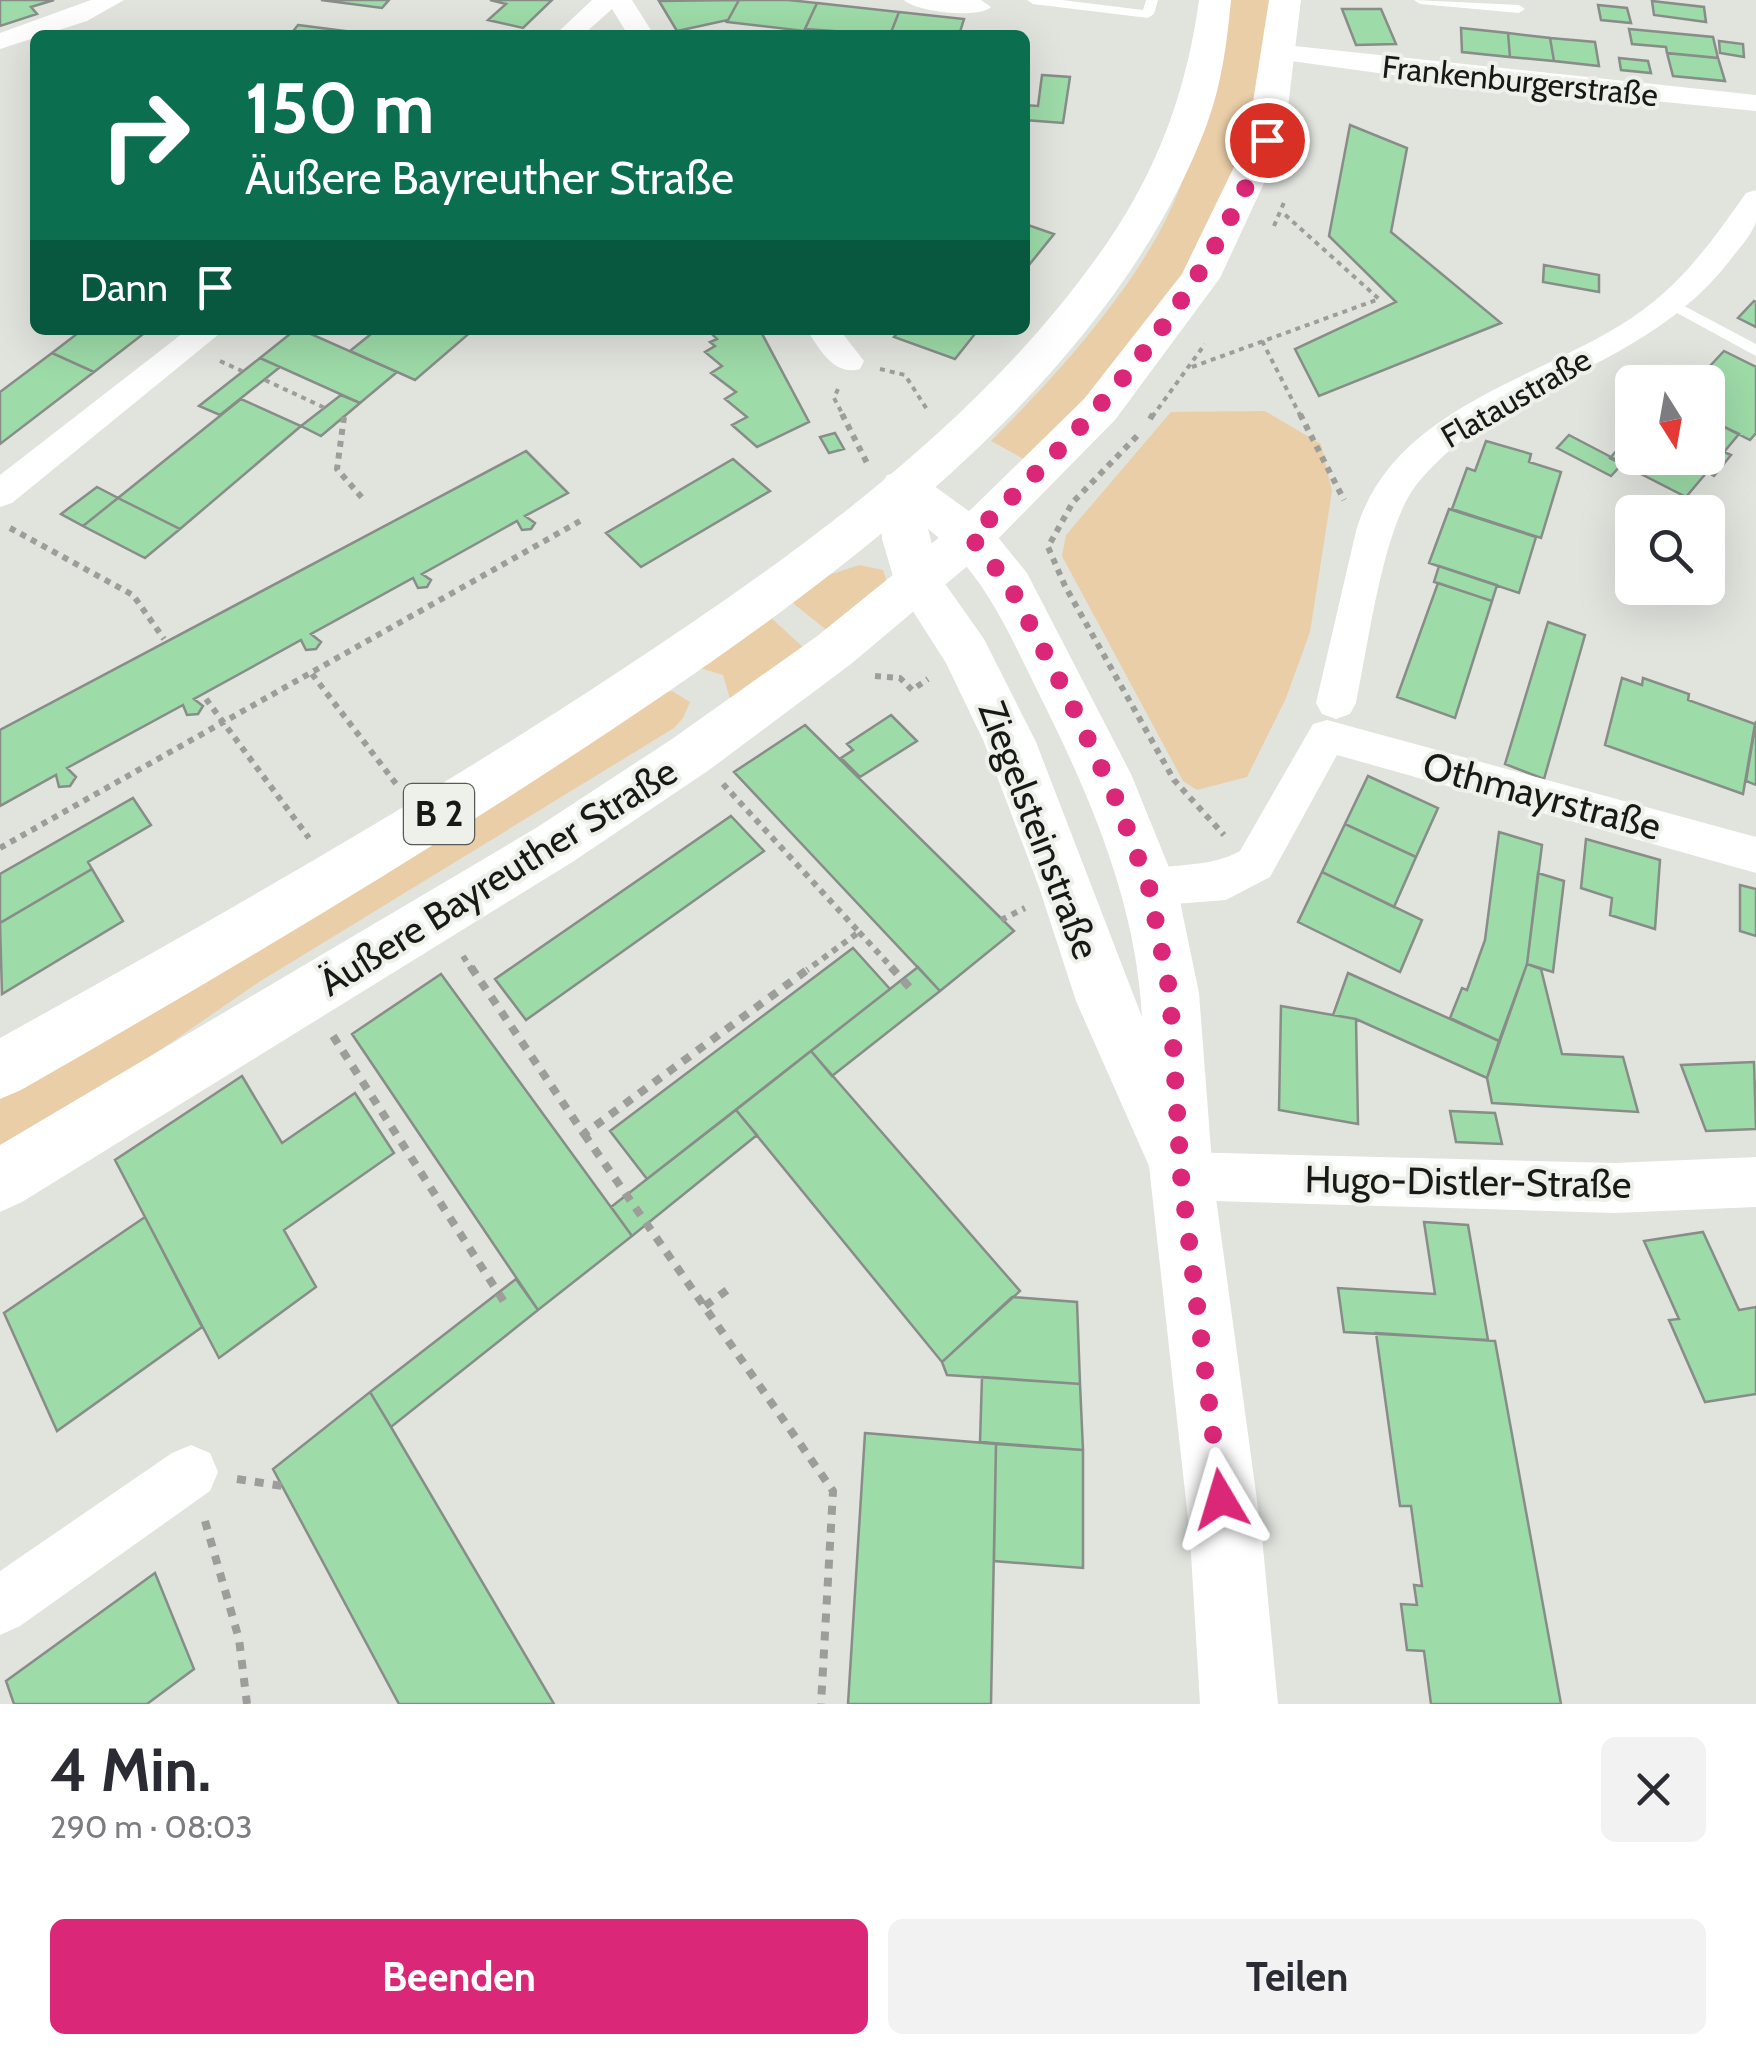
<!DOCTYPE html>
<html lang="de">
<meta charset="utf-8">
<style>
body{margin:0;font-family:Cabin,sans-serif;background:#f2f2f3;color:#2b2b33;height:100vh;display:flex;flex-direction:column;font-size:38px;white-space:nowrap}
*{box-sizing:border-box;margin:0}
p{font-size:32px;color:#7c7c81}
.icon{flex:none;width:55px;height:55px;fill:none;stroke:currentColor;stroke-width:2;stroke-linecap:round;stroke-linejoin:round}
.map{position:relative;height:1704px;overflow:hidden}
.details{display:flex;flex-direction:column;background:#fff;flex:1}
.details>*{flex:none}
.hud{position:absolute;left:30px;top:30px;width:1000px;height:305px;border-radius:15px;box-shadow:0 10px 40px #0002;background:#0b6e4f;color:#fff;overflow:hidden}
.needle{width:65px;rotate:169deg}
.fabs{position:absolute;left:1615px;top:365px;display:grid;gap:20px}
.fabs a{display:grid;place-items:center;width:110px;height:110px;border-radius:15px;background:#fff;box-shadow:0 10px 40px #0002;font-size:50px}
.pin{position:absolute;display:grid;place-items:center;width:85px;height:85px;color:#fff;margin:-42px;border:5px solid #fff;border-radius:50%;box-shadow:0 2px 10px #0007}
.me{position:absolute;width:110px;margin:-55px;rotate:353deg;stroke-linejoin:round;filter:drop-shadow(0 0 8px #0008)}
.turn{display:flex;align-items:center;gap:35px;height:210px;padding:0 50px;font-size:45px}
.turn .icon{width:130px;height:130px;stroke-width:2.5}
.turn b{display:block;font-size:70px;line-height:85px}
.then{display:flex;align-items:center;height:95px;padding:0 50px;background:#0003;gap:20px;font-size:38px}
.round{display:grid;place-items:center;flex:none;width:105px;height:105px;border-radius:15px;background:#f2f2f3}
.head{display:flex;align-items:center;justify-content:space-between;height:170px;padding:0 50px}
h1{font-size:60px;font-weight:800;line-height:75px}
.primary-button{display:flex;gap:20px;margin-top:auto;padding:20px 50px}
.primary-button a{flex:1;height:115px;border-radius:15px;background:#db2777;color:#fff;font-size:40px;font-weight:800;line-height:115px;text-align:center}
.primary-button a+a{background:#f2f2f3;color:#2b2b33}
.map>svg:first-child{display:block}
.green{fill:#eacea8}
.building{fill:#9ddba8;stroke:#888d89;stroke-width:2.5}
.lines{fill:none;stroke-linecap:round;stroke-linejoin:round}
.path-far2{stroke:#9d9e9a;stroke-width:4;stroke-dasharray:5 5;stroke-linecap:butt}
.path-far1{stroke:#9d9e9a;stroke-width:6;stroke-dasharray:6 6;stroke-linecap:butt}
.path{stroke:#9d9e9a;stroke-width:8;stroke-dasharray:9 9;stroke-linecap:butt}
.lane{fill:#fff;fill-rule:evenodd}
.street{fill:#fff;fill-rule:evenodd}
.secondary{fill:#fff;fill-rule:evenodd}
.primary{fill:#fff;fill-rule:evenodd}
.route{stroke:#db2777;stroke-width:18;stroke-dasharray:0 32.4}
.labels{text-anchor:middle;stroke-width:8;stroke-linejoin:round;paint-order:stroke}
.far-street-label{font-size:32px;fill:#181917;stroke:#eef0ea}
.shield{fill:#eef0ea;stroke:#585a56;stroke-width:2.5}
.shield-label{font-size:35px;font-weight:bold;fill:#181917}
.street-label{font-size:38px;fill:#181917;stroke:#eef0ea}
</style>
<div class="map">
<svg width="1756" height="1704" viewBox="0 0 1756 1704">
<rect width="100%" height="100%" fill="#e1e3dd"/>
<!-- green -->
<path class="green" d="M1223 0H1273L1257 129 1181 291 1033 464 991 441C1057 375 1138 286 1175 200 1202 138 1209 65 1223 0Z
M1265 411 1321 444 1332 491 1310 632 1286 698 1247 777 1197 790 1183 781 1062 556 1066 535 1171 412Z
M859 565 883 570 888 585 829 632 789 600 820 578Z
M769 616 805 649 731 702 723 675 696 667Z
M672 691 690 702 683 718 674 728 259 982 118 1079 0 1150V1097L657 695Z"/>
<!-- building -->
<path class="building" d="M0 0H54L31 7 37 14 0 26Z
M321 0H389L382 8Z
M490 0H552L523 28 488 20 506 4Z
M739 0H788L817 3 804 31 727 22Z
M739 0 728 20 677 31 659 1Z
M1652 1 1704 7 1706 22 1654 15Z
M817 3 899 12 890 35 805 29Z
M1598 5 1627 8 1631 23 1601 20Z
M1342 9H1381L1396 44 1356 45Z
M899 12 964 19 959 35H890Z
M298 25 345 31 342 35H290Z
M1461 28 1508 33 1510 57 1462 52Z
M1629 29 1713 37 1718 58 1667 53 1666 47 1632 44Z
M1508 33 1550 38 1554 61 1510 57Z
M1550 38 1595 42 1599 66 1554 61Z
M1719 41 1743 44 1744 57 1720 53Z
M1667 53 1718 58 1725 81 1673 76Z
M1619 58 1648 61 1651 73 1621 70Z
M1042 75 1070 77 1063 123 1025 120V105L1038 106Z
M1350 125 1407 148 1391 232 1501 323 1319 396 1295 349 1396 302 1329 236Z
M1025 224 1054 234 1025 270Z
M1544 265 1599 275V292L1543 282Z
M1754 301 1756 302V327L1738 318Z
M82 330H145L147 331 94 372 52 353Z
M295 330H302L397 372 360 403 260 358Z
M376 330H468L472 331 415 380 350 351Z
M708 330H760L809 422 757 447 732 425 747 417 725 399 736 392 711 373 722 366 705 352 715 346 710 342 717 339Z
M900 330H978L955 359 894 337Z
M1724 351 1756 367V433L1750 440 1708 419V382H1695Z
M52 353 94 372 0 444V392Z
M260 358 280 367 220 415 199 406Z
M341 395 360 403 321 436 301 426Z
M241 399 301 426 180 529 118 498Z
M1708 419 1739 434 1724 452 1731 455 1714 476 1707 472 1686 497 1610 458 1632 433V458H1708Z
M835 433 844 449 829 453 820 437Z
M1569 435 1611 457 1622 464 1611 476 1557 448Z
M1486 441 1531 454 1529 462 1561 472 1541 538 1452 509 1467 468 1475 471Z
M526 451 568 493 525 516 535 523 531 529 522 530 517 521 422 574 431 580 427 587 418 588 413 578 311 634 321 642 316 649 306 650 301 640 194 699 203 706 198 714 187 715 183 705 67 768 76 777 70 786 59 787 56 775 0 806V730Z
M733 459 770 491 641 567 606 533Z
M97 487 118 498 83 526 61 514Z
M118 498 180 529 145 558 83 526Z
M1449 509 1536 537 1519 593 1429 563Z
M1439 566 1497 585 1492 601 1434 582Z
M1438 583 1492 601 1455 718 1397 697Z
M1548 622 1585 635 1544 779 1505 764Z
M1622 678 1642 685 1643 678 1689 694 1688 700 1755 724 1743 794 1605 745Z
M891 715 917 741 860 777 841 758 853 750 847 744Z
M1756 721V785L1746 781Z
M805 725 1014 931 940 991 734 772Z
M1368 776 1438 808 1416 857 1345 824Z
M133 798 151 825 88 862 92 869 0 923V874Z
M731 816 764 851 526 1020 495 979Z
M1345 824 1416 857 1394 907 1322 872Z
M1499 832 1542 845 1527 964 1499 1041 1450 1018 1462 988 1467 990 1485 940Z
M1586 839 1660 860 1655 929 1610 915 1612 898 1581 888Z
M92 869 123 921 2 994 0 923Z
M1322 872 1422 920 1400 972 1298 922Z
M1538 873 1564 881 1553 972 1527 964Z
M1740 885 1756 889V936L1740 931Z
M853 948 890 989 647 1179 610 1131Z
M1527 964 1541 969 1562 1054 1623 1057 1638 1112 1492 1103 1487 1078Z
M918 967 940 991 832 1076 811 1051Z
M1348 973 1499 1041 1487 1078 1356 1019 1333 1015Z
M441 974 632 1236 538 1310 352 1034Z
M1281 1006 1356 1019 1358 1124 1279 1110Z
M811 1051 1020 1291 942 1362 736 1110Z
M1754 1062 1756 1129 1706 1131 1681 1065Z
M242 1076 282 1143 355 1093 394 1153 284 1230 316 1287 219 1358 115 1160Z
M736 1110 757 1135 632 1236 611 1207Z
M1450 1111 1495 1113 1502 1144 1456 1142Z
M145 1217 202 1327 57 1431 4 1313Z
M1424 1222 1468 1225 1488 1340 1344 1332 1338 1288 1435 1294Z
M1703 1232 1739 1310 1756 1307V1394L1705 1402 1669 1320 1679 1319 1644 1241Z
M516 1279 538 1310 391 1427 370 1392Z
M1012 1297 1077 1302 1080 1384 947 1375 942 1362Z
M1376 1333 1495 1341 1561 1704H1431L1424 1651 1407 1650 1401 1604 1417 1605 1414 1585 1422 1586 1411 1506H1400Z
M982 1377 1080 1384 1083 1450 980 1442Z
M370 1392 391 1427 554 1704H399L273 1469Z
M865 1433 996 1444 991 1704H848Z
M996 1444 1083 1450V1568L994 1561Z
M155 1573 194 1669 147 1704H14L6 1681Z"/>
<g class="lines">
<!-- path-far2 -->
<path class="path-far2" d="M1274 226 1285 200
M1262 341 1301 417
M220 361 242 371
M1192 367 1379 299 1282 212
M880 369 905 375 928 411
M265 380 325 408
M838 389 834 398 844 417
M1152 417 1205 344"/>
<!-- path-far1 -->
<path class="path-far1" d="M842 414 867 463
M1300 414 1344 500
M344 417 337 469 364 500
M1150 419 1153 414
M1137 436 1073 502 1048 547 1065 586 1174 780 1224 835
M10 528 133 595 164 639
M312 674 397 785
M875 676 900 678 912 690 928 679
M206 699 309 838
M723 784 859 932 807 970
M0 848 580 521
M1001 920 1025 908
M859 932 894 970
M463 956 472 970"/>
<!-- path -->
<path class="path" d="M471 967 584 1134 811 967
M891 967 912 990
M333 1036 508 1308
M584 1134 833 1491 821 1704
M705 1306 734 1285
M237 1479 282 1486
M205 1521 239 1639 247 1704"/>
<!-- lane -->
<path class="lane" d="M1027 0H1062L1143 10 1146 0H1158L1154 14 1148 18 1033 4Z
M1414 0 1519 5 1525 9 1519 13 1420 4Z
M1671 299 1756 344V356L1666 307 1664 304Z"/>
<!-- street -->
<path class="street" d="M91 0H124L87 21 0 49V33Z
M592 0H632L654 35H628L612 9 583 35H555Z
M904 0H981L991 7C979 19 916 12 904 0Z
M1285 45 1756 95V111L1400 76 1276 59 1272 53Z
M1756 190C1756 200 1756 212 1756 221 1753 234 1739 248 1731 259 1644 373 1499 382 1417 484 1383 526 1368 646 1356 703L1350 714 1336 719 1322 714 1316 703 1356 531C1392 407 1540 380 1633 317 1682 284 1713 240 1746 193Z
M187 330H224L12 503 0 507V475Z
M807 330H840L864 361 860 369C834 376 820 350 807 330Z
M1327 720 1756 837V873L1337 755 1270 877 1226 900 1149 906 1134 900 1127 887 1134 874C1169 861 1206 870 1240 851L1313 724Z
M1181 1152 1615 1163 1756 1157V1207L1615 1213 1181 1200 1164 1193 1156 1176 1164 1159Z
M191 1445 210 1453 218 1472 210 1491 20 1626 0 1635V1571L172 1453Z"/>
<!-- secondary -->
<path class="secondary" d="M903 471 919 475 988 525 1027 573 1131 774 1177 887 1199 993 1213 1176 1262 1537 1278 1704H1200L1190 1537 1149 1166 1076 1001 1039 887 984 742 946 663 895 583 882 539 880 487 887 475ZM928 529C983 571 1008 631 1038 692 1089 794 1136 901 1142 1017L1036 742 984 639 941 578Z"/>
<!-- primary -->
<path class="primary" d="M1199 0H1231C1227 42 1222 83 1207 124 1103 403 788 614 549 771 377 883 199 988 21 1090L0 1099V1038C209 922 416 805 615 674 797 554 982 424 1107 243 1158 169 1187 89 1199 0Z
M1269 0H1301L1284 140 1220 278 1115 420 990 547 851 664 709 770 574 861 22 1202 0 1212V1145L536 828 672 739 816 637 957 523 1084 399 1182 274 1247 140Z"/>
</g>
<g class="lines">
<!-- route -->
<path class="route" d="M1221 1499 1181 1176 1170 993 1149 887 1116 799 1070 701 1010 586 971 537C1103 410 1195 311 1267 140"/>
</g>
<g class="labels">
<!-- far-street labels -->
<g class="far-street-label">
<text transform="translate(1520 81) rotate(6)" y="11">Frankenburgerstraße</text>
<text transform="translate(1516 398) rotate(-30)" y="11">Flataustraße</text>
</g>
<!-- shield labels -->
<rect class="shield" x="404" y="784" width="70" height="60" rx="8"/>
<g class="shield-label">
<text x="439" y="826">B 2</text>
</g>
<!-- street labels -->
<g class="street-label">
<text transform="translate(1542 796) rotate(15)" y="13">Othmayrstraße</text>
<text transform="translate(1039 830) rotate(69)" y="13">Ziegelsteinstraße</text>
<text transform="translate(498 877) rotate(-32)" y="13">Äußere Bayreuther Straße</text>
<text transform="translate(1468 1182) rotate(1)" y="13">Hugo-Distler-Straße</text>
</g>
</g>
</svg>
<div class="fabs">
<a><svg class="needle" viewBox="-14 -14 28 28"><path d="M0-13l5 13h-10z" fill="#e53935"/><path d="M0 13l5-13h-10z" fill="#7c7c81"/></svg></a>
<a><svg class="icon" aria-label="search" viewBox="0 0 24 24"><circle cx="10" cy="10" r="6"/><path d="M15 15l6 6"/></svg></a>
</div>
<div class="pin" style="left:1267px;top:140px;background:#d93025"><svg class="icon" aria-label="arrive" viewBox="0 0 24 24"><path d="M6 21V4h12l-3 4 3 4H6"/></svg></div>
<svg class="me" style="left:1221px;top:1499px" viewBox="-20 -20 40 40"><path d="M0-17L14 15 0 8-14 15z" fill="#db2777" stroke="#fff" stroke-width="4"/></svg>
<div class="hud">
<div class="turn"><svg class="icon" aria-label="right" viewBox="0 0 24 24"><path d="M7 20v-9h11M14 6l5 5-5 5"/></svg><div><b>150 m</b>Äußere Bayreuther Straße</div></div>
<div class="then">Dann<svg class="icon" aria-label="arrive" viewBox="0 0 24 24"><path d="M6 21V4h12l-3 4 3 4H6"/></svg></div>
</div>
</div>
<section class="details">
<div class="head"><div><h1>4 Min.</h1><p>290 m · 08:03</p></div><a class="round"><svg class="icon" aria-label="close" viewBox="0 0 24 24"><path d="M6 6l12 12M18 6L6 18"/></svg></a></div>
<div class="primary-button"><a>Beenden</a><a>Teilen</a></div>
</section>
